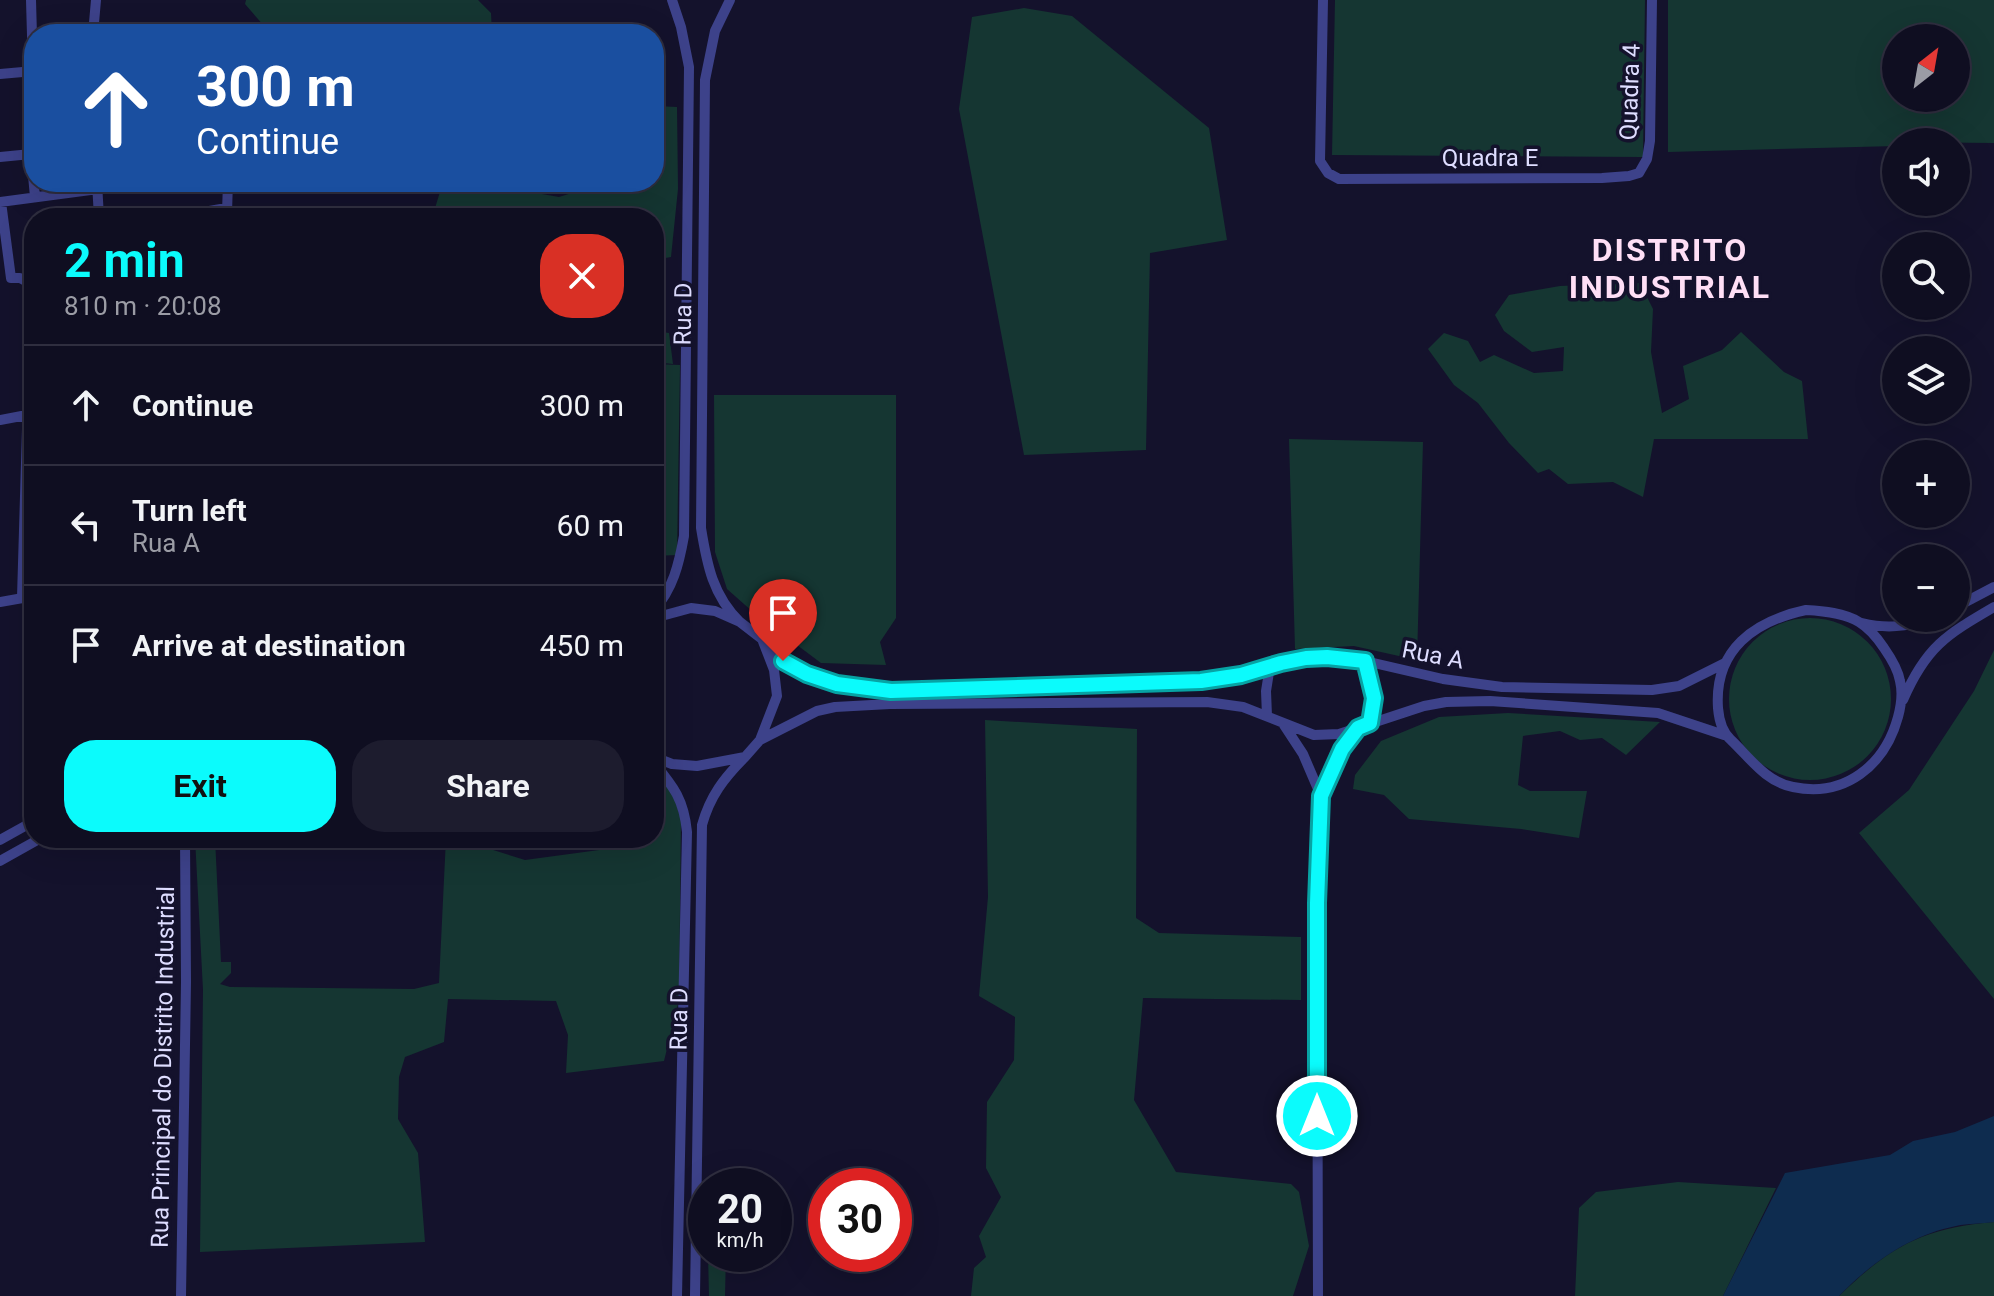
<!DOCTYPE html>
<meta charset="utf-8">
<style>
body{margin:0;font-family:Roboto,sans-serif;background:#1d1c2e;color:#f1f3f6;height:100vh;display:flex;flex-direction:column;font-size:30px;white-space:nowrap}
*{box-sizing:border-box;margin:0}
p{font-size:26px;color:#9b9ca5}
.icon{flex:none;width:44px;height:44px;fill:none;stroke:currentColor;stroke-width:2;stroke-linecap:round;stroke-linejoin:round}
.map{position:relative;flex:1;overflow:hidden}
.details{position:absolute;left:24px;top:208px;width:640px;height:640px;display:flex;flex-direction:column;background:#0f0e21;border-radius:32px;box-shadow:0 8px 32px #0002,0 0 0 2px #2f2e3f}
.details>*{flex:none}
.banner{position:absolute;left:24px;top:24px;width:640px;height:168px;border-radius:32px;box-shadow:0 8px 32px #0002,0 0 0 2px #2f2e3f;background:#1a4fa0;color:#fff;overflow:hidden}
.needle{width:52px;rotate:31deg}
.fabs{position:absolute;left:1882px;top:24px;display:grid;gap:16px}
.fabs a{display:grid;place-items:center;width:88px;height:88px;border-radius:50%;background:#0f0e21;box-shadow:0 8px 32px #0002,0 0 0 2px #2f2e3f;font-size:40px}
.speed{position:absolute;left:688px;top:1168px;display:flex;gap:16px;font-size:40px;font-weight:700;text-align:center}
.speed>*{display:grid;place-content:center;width:104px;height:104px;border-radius:50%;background:#0f0e21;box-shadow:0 8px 32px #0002,0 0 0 2px #2f2e3f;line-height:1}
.speed small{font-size:20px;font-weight:400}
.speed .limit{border:12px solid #d22;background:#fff;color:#111}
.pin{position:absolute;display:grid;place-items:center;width:68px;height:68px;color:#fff;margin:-82px -34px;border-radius:50% 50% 50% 0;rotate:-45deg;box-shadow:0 0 8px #0007}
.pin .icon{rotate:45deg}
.me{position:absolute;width:88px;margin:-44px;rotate:0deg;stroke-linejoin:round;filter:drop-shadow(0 0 6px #0008)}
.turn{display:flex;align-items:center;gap:28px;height:168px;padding:0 40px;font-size:36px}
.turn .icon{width:104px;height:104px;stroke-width:2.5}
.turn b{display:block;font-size:56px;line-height:68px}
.round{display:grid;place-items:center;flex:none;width:84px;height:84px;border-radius:32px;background:#1d1c2e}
.overview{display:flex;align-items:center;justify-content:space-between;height:136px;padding:0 40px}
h1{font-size:48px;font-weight:700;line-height:60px;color:#0bfbfc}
.primary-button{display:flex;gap:16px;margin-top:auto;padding:16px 40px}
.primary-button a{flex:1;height:92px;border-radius:32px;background:#0bfbfc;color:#111;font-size:32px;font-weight:700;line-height:92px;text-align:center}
.primary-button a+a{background:#1d1c2e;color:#f1f3f6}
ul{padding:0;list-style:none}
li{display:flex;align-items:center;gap:24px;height:120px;padding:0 40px;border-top:2px solid #2f2e3f}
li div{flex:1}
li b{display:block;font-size:30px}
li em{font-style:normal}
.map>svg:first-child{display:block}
.green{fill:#153632;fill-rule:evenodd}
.water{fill:#0e2c4f}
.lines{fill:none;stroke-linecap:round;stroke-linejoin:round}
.street{stroke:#3d428a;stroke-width:10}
.route-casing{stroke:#07a3a4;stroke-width:20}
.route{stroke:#0bfbfc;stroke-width:14}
.labels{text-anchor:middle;stroke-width:7;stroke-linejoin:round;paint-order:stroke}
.street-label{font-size:24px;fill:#deddff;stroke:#14122c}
.district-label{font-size:32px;font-weight:bold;letter-spacing:2px;fill:#ffdff6;stroke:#14122c}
</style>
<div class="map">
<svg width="1994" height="1296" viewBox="0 0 1994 1296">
<rect width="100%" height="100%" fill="#14122c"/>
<!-- green -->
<path class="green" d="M246 0H478L491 13 492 34H271L245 4Z
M1335 0H1645L1643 157 1332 155Z
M1668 0H1994V143L1896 142V146L1668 152ZM1896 38H1956V98H1896Z
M1024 8 1072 16 1209 128 1227 240 1150 253 1146 450 1024 455 959 109 972 17Z
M656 106 677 107 678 189 671 257 654 260V218H432L443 182H473L559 197 607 182H654Z
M352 182H423L421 192 352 189Z
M1640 283 1653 309 1651 352 1662 413 1689 399 1683 366 1722 350 1741 332 1784 372 1802 381 1808 439H1654L1643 497 1613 482 1568 484 1549 469 1538 473 1509 443 1478 403 1454 385 1428 349 1444 333 1468 341 1480 362 1494 355 1534 373 1563 371 1564 347 1532 352 1504 331 1495 315 1509 295 1560 286Z
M654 331 669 333 673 364 654 362Z
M654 364 680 365 677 555 654 556Z
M714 395H896V618L880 642 886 665 821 663 753 612 727 589 715 552Z
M1289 439 1423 442 1417 660 1354 646 1295 649Z
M1729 699a81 81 0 1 1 162 0a81 81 0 1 1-162 0Z
M1994 650V999L1859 833 1909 790 1974 691Z
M1508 713 1660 722 1626 755 1602 738 1580 740 1560 731 1523 736 1518 785 1530 791H1587L1579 838 1521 829 1409 819 1384 795 1353 789 1355 775 1381 741 1439 717Z
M985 720 1137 729 1136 918 1159 933 1301 937V1000L1143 998 1134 1100 1176 1172 1291 1184 1299 1192 1309 1246 1293 1296H971L974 1268 986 1257 979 1236 1001 1197 986 1168 987 1102 1014 1060 1015 1017 979 996 988 897Z
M654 772 672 791 681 819 679 1000 664 1061 566 1073 568 1035 556 1001 448 999 444 1042 405 1057 399 1077 398 1119 418 1153 425 1242 200 1252 203 990 195 838H215L221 962H231V973L220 984 230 987 414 989 439 983 446 838H478L477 845 525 860 614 848 615 838H654Z
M1678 1182 1776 1188 1723 1296H1575L1579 1208 1596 1192Z
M1994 1222V1296H1839C1890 1247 1922 1228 1994 1222Z
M708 1254H726L725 1296H709Z"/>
<!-- water -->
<path class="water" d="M1994 1116V1222C1982 1224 1968 1223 1956 1226 1910 1235 1871 1263 1839 1296H1723L1785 1173 1890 1155 1913 1141 1955 1132Z"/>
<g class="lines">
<!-- street -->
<path class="street" d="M31 0 33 71
M730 0 715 31 705 80 701 528C707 565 713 596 740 622
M1323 0 1320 161 1328 173 1339 179 1602 178 1629 176 1639 173 1647 159 1650 141 1652 0
M93 34 96 0
M0 74 34 71
M0 157 31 154 35 197
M97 182 99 218
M0 202 98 189
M1 202 11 278H20L29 283 31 294 22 597
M227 212H313L358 216 424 213
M227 212 228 182
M171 218 226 208
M0 420 32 414
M0 602 34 596
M1956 607 1994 587
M654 610C673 589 679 564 684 536L689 67 681 27 672 0
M1806 610C1824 611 1844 613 1859 622 1869 628 1878 639 1884 648 1891 658 1898 669 1900 681 1903 693 1901 706 1898 717 1885 765 1845 798 1793 787 1766 782 1750 758 1731 740 1722 732 1719 720 1718 708 1714 649 1755 621 1806 610Z
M654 618 691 608 715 611 740 622 762 639 774 670 777 696 760 740 745 757 697 766 672 764 654 757
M1862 623C1887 629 1906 627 1930 618
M762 639 783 661 807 674 837 684 891 691 1201 681 1241 675 1281 663 1327 657 1365 661 1443 679 1502 687 1652 690 1679 686 1725 663
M1365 661C1374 683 1374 700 1370 723
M1903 700C1926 647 1946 635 1994 607
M1267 716 1266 691 1270 666
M1284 725 1303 754 1321 796
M760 740 817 711 835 707 890 704 1207 702 1243 707 1314 735 1339 734 1424 706 1446 702 1490 701 1658 713 1724 735
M654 763C674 787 684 800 687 832L677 1296
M0 840 34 821
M0 861 41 838
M181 1296 186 982 185 838
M695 1296 702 825C710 796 724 778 745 757
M1318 1296 1317 903 1321 796 1332 766 1358 728"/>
</g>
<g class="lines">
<!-- route casing -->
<g class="route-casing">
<path id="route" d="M783 661 807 674 837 684 891 691 1201 681 1241 675 1281 663 1306 658 1327 657 1365 661 1374 698 1370 723 1358 728 1342 749 1321 796 1317 903V1116"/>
</g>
<!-- route -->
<use href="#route" class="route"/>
</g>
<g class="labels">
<!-- street labels -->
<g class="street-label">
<text transform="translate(1630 92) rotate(-88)" y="8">Quadra 4</text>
<text x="1490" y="166">Quadra E</text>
<text transform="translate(683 314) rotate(-89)" y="8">Rua D</text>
<text transform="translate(1433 655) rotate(11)" y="8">Rua A</text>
<text transform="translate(679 1019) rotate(-89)" y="8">Rua D</text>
<text transform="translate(163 1067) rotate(-89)" y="8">Rua Principal do Distrito Industrial</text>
</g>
<!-- district labels -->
<g class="district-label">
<text x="1670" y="261">DISTRITO<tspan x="1670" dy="37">INDUSTRIAL</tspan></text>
</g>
</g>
</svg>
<div class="fabs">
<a><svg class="needle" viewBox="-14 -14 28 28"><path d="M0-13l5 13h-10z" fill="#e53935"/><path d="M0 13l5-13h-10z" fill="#9b9ca5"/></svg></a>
<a><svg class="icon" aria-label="sound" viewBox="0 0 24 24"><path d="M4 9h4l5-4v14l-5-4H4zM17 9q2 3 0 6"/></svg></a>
<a><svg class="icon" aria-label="search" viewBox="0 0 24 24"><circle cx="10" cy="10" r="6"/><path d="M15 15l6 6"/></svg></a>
<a><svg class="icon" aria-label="layers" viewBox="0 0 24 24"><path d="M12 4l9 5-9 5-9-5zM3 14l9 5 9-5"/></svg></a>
<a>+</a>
<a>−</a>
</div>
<div class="speed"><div>20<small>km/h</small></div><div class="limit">30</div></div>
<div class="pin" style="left:783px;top:661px;background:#d93025"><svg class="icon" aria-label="arrive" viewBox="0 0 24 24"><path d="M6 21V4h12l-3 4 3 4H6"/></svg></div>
<svg class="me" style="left:1317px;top:1116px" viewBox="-20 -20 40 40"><circle r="17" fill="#0bfbfc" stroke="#fff" stroke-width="3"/><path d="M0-11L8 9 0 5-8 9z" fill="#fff"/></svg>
<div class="banner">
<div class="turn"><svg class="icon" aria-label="ahead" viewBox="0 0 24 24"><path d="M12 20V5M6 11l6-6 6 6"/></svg><div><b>300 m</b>Continue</div></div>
</div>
<section class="details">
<div class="overview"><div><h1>2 min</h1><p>810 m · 20:08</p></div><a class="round" style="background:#d93025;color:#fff"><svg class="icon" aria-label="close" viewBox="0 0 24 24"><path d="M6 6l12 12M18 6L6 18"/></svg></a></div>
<ul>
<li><svg class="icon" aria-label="ahead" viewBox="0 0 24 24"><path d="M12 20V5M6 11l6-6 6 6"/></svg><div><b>Continue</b></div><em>300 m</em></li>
<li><svg class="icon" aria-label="left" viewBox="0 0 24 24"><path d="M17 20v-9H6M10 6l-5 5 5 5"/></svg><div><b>Turn left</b><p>Rua A</p></div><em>60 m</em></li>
<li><svg class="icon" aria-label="arrive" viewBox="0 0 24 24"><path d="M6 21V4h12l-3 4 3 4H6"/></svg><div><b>Arrive at destination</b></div><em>450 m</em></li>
</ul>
<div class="primary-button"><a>Exit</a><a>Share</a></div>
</section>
</div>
